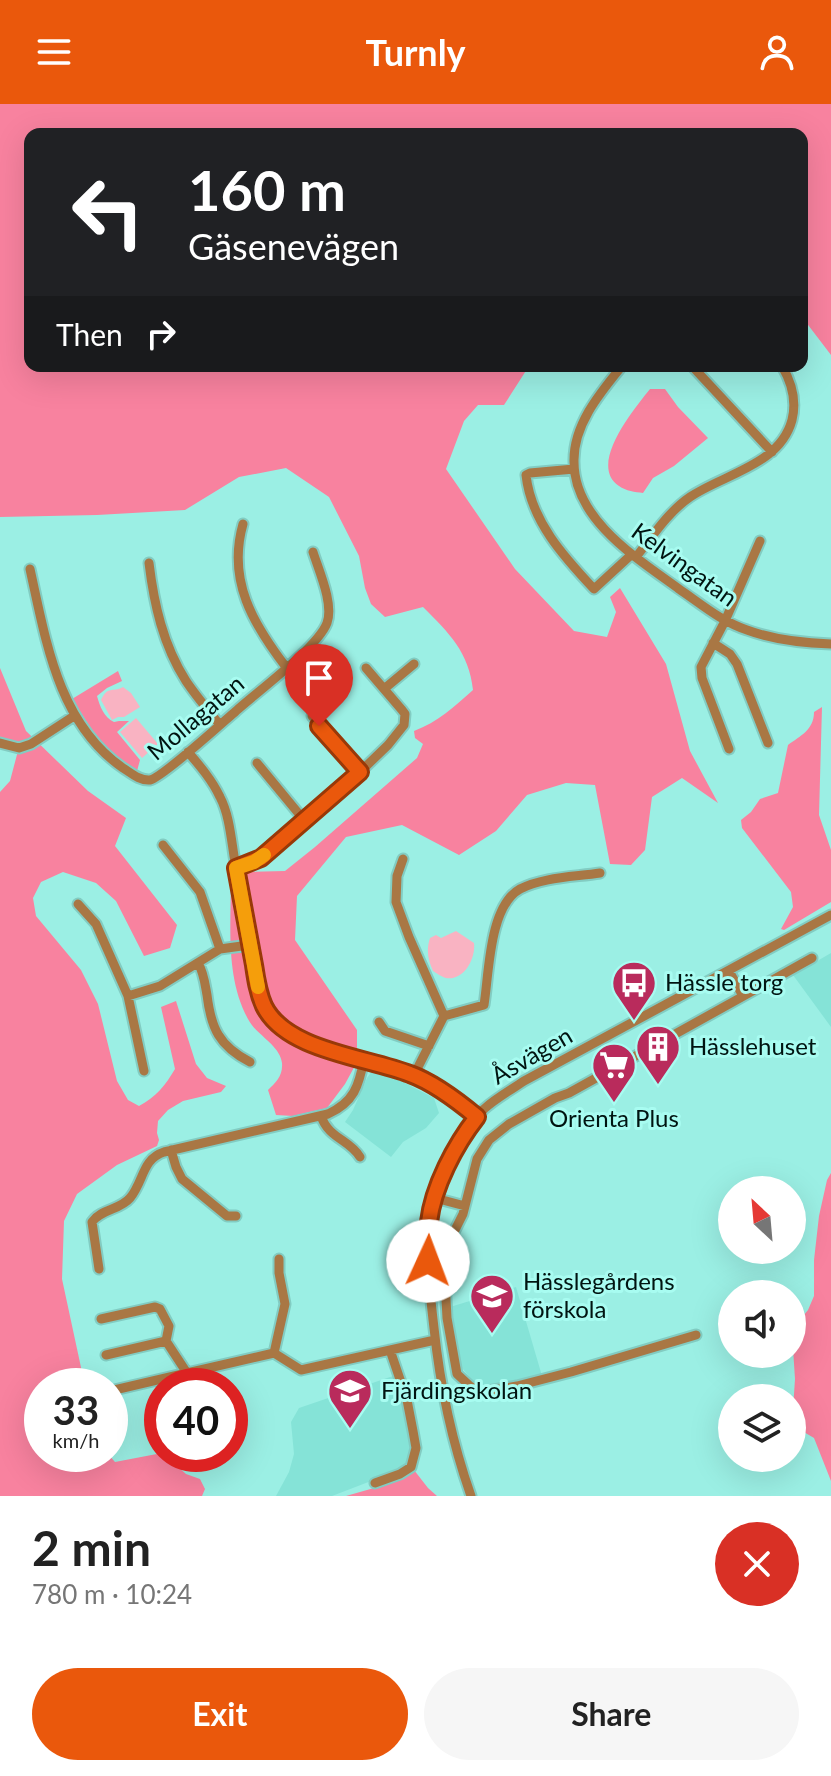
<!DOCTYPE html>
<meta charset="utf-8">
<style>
body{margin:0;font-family:Lato,sans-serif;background:#f6f6f6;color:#222;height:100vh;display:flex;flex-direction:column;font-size:30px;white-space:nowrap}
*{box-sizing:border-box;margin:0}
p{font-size:26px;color:#767676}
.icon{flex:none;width:44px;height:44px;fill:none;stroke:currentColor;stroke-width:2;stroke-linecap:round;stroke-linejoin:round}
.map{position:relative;height:1392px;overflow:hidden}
.details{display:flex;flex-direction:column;background:#fff;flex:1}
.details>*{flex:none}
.top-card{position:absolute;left:24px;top:24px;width:784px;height:244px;border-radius:16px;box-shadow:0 8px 32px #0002;background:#202124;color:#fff;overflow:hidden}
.needle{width:52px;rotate:334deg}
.buttons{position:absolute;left:718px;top:1072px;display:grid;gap:16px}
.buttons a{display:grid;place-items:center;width:88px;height:88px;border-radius:50%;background:#fff;box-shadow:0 8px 32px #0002;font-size:40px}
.speed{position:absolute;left:24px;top:1264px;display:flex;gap:16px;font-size:40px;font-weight:700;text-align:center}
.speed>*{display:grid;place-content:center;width:104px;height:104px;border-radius:50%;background:#fff;box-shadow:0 8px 32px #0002;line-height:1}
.speed small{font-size:20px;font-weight:400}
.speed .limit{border:12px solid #d22;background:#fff;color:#111}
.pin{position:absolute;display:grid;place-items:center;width:68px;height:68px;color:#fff;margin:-82px -34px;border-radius:50% 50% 50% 0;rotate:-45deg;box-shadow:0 0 8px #0007}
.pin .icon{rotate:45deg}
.me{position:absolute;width:88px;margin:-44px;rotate:2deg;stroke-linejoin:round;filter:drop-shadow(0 0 6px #0008)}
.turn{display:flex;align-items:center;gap:28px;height:168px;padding:0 32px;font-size:36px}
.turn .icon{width:104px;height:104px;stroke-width:2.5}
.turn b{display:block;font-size:56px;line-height:68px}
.then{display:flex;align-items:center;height:76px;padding:0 32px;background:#0003;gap:16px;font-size:30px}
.round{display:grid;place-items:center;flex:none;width:84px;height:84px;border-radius:42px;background:#f6f6f6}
.head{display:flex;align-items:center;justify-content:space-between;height:136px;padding:0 32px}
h1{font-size:48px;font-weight:700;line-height:60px}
.cta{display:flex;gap:16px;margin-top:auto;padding:16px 32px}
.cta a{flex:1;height:92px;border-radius:48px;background:#ea580c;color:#fff;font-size:32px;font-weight:700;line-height:92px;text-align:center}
.cta a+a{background:#f6f6f6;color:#222}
header{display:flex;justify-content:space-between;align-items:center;height:104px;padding:0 32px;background:#ea580c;color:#fff;font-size:36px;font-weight:700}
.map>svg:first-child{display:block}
.built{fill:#85e3d7}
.green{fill:#f9b3c2}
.forest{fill:#f8829f}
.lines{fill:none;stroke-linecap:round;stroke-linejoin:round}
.minor-casing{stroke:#82ccc2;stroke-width:13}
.minor{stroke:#a97744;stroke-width:9}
.route-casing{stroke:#983908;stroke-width:20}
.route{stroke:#ea580c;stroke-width:14}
.slow{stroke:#f59e0b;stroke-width:14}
.labels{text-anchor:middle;stroke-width:6;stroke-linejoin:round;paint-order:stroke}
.street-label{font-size:24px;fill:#001411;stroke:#a8fcf1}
.poi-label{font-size:24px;fill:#001411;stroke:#a8fcf1;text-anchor:start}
</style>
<header><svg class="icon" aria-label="menu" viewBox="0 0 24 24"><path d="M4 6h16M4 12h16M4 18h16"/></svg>Turnly<svg class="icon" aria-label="person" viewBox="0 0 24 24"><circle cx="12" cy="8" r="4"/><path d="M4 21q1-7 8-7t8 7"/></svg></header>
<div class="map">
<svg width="831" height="1392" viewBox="0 0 831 1392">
<rect width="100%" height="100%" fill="#9befe4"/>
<!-- built -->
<path class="built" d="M831 849V923L793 871Z
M380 966 434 994 439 1009 426 1024 403 1038 391 1053 345 1018 353 1006 367 974 372 967Z
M516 1183 542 1272 491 1284 472 1276 457 1258 450 1203Z
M393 1272 407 1317 410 1333V1355L405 1364 332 1392H276L289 1368 294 1350 291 1318 299 1304Z"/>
<!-- green -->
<path class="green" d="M123 583 131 589 140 603 124 613H118L112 616 101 596C108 581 112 589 123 583Z
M136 614 158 640 142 654 120 628Z
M456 827 474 839C476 854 464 877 446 874 442 873 436 869 433 867 428 856 426 846 430 834L436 831 441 834Z"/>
<!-- forest -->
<path class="forest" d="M0 0H831V251L802 213V30H30V262H529L504 301H478L464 317 446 365 515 465 574 527 607 533 616 508 610 493 620 484 666 560 690 647 718 699 682 674 652 693 645 746 631 761 610 760 595 681 566 679 527 691 496 727 459 751 402 721 346 733 297 792 295 836 357 926V958L345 980 327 1004 293 1012 276 1011 268 986C276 978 283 972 282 959 280 941 256 931 248 915 225 873 231 820 231 773L248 768 285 767 315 743 417 654 423 640 415 634 414 627C438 618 454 603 473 586 469 548 449 529 423 503L385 513 371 500 365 484 359 452 329 393 286 364 239 373 185 406 97 411 0 413Z
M650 285H665L678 303 708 334 674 362 653 374 643 389C635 388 626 387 619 382 587 361 635 304 650 285Z
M0 564 26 627 88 687 126 714 115 742 177 821 170 844 144 852 116 797 96 779 63 768 41 778 33 794 36 812 81 866 98 900 117 977 128 996 139 1002C156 993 165 982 175 965L161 903 176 897 196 960 207 974 226 982 221 988 183 997 168 1006 158 1017 157 1029 159 1036 157 1042 117 1061 77 1090 64 1117 62 1175 85 1282H42V1350H108L115 1358 162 1349 186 1370 200 1375 205 1385 202 1392H0V688L10 677 19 643 0 636Z
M118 567 122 577 107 584 97 592C100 603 104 613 114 618L119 617H129L117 628 140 656 137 667 109 647 90 623 72 595Z
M822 603 819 711 831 746V798L784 826 781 825 793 803 791 788 742 724 741 716 751 708 760 695 778 689 788 641C800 632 814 626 814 608Z
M831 1069V1377L814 1334 792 1321 795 1275 792 1229 795 1222 808 1206 814 1192V1156L819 1112 827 1076Z
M414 1366 428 1384 437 1392H346L388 1380Z"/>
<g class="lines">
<!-- minor casing -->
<g class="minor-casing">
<path id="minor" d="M622 262C600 289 573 321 574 358 574 416 638 455 679 485 701 500 722 518 747 526 774 536 802 539 831 540
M692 262 772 348
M574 365 530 369 526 371C531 417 564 453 594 485L631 451
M243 420C227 476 253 520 286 563
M636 453C652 433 668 408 690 393 724 370 780 361 792 316 797 296 792 279 782 262
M149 459C154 500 163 541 186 577 196 592 208 606 220 621
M30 465C46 537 58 619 123 664 131 669 140 677 150 676 163 673 222 619 236 607 257 588 318 543 327 519 334 500 319 467 313 448
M713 539 730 550 737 560 768 639
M384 585 414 560
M312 612 360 668
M0 639 19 644 31 640 74 612
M729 645 702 574 701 563 725 517 760 437
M188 648C200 662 212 676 220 693 229 710 231 733 234 752 240 786 245 821 252 855 257 875 258 896 271 913 297 948 370 954 410 970 432 979 459 997 477 1013
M257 659 304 716
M163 741 200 788 220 845
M403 755 397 772 396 798 409 833 444 912
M236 764 254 758 269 747 360 668 388 641 404 621 405 610 402 606 366 564
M78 800 96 820 128 892 160 882 220 845 249 841
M198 859C204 869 205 880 207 891 211 924 219 942 250 958
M729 867 743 892
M128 892 144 967
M379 918 385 927 429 942
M414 971 444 912 484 901C489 870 489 802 520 785 543 773 574 773 600 769
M321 1012C329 1035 349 1035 360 1053
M171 1046 176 1063 182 1075 227 1112H236
M435 1094 465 1102
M99 1165 92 1118C101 1105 120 1106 130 1094 144 1077 142 1055 164 1048L328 1010C354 998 359 982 364 955
M101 1215 155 1203 160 1205 169 1222 166 1237 187 1269 274 1249 301 1266 435 1236
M696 1231 571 1268 517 1282 488 1287H478L470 1282 457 1270 447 1214 444 1157 451 1134 463 1110 477 1055 489 1036 509 1020 555 994 569 989 812 854
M274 1249 285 1200 279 1169V1155
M106 1251 166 1237
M110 1287 187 1269
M375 1379 400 1370 411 1363 416 1344 413 1327 407 1296 390 1246
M471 1392C452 1338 440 1281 434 1224 430 1190 426 1155 429 1120 432 1084 458 1031 484 1005 496 994 511 986 524 977L831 811"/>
</g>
<!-- minor -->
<use href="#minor" class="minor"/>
</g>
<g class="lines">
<!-- route casing -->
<g class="route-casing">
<path id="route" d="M319 622 360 668 261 754 236 764C242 796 248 828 254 861 256 875 258 889 264 902 286 947 367 953 410 970 432 978 459 998 477 1013 455 1041 433 1083 429 1118 427 1131 428 1144 428 1157"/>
</g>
<!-- route -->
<use href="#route" class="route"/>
<!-- slow -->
<path class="slow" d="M258 883 236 764 254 758 264 751"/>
</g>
<!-- icons -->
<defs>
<g id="bus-pin" transform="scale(2.3)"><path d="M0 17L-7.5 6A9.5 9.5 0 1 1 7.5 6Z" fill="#b92b5c" stroke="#a8fcf1"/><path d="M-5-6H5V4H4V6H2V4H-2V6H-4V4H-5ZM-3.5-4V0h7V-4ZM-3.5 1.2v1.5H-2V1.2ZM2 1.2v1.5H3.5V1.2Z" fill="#fff"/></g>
<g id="building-pin" transform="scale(2.3)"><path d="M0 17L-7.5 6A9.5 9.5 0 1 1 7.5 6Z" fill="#b92b5c" stroke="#a8fcf1"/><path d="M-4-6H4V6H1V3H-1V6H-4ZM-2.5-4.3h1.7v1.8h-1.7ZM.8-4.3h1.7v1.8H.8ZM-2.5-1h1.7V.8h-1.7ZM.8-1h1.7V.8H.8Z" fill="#fff"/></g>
<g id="supermarket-pin" transform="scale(2.3)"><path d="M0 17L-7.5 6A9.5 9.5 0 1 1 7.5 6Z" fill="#b92b5c" stroke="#a8fcf1"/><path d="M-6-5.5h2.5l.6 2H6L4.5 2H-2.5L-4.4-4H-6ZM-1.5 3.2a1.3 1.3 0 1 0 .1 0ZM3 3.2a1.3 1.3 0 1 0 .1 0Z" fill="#fff"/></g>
<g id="school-pin" transform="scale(2.3)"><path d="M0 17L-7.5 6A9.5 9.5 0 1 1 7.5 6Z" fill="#b92b5c" stroke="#a8fcf1"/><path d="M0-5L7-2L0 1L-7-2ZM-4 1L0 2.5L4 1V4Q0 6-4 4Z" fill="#fff"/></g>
</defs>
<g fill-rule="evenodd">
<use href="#bus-pin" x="634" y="879"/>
<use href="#building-pin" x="658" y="943"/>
<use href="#supermarket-pin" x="614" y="961"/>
<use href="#school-pin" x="492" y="1192"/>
<use href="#school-pin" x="350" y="1287"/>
</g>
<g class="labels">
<!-- street labels -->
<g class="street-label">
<text transform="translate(684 461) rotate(36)" y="8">Kelvingatan</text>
<text transform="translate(196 614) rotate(-40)" y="8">Mollagatan</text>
<text transform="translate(532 952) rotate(-30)" y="8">Åsvägen</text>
</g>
<!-- poi labels -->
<g class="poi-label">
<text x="665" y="887">Hässle torg</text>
<text x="689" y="951">Hässlehuset</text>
<text x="614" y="1023" text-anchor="middle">Orienta Plus</text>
<text x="523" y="1186">Hässlegårdens<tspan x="523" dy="28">förskola</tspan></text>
<text x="381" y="1295">Fjärdingskolan</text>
</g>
</g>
</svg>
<div class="buttons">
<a><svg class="needle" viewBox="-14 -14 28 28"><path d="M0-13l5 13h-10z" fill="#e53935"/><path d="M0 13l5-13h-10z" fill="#767676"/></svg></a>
<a><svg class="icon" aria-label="sound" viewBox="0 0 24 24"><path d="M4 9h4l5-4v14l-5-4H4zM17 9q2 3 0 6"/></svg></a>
<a><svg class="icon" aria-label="layers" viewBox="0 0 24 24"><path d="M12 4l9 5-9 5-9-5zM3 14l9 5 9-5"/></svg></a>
</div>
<div class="speed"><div>33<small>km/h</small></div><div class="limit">40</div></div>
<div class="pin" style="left:319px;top:622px;background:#d93025"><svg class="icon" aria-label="arrive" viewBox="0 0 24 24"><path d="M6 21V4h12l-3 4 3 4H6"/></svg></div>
<svg class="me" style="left:428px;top:1157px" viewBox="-20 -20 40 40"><circle r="19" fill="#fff"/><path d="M0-13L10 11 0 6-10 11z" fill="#ea580c"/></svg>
<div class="top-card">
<div class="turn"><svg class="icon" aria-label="left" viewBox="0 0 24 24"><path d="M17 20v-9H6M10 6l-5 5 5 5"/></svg><div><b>160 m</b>Gäsenevägen</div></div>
<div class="then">Then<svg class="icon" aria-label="right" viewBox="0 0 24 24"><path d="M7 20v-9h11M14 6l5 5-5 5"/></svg></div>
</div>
</div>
<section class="details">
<div class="head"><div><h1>2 min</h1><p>780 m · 10:24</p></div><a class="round" style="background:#d93025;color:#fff"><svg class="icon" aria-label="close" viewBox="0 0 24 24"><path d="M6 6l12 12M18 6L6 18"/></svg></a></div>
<div class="cta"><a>Exit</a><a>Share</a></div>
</section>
